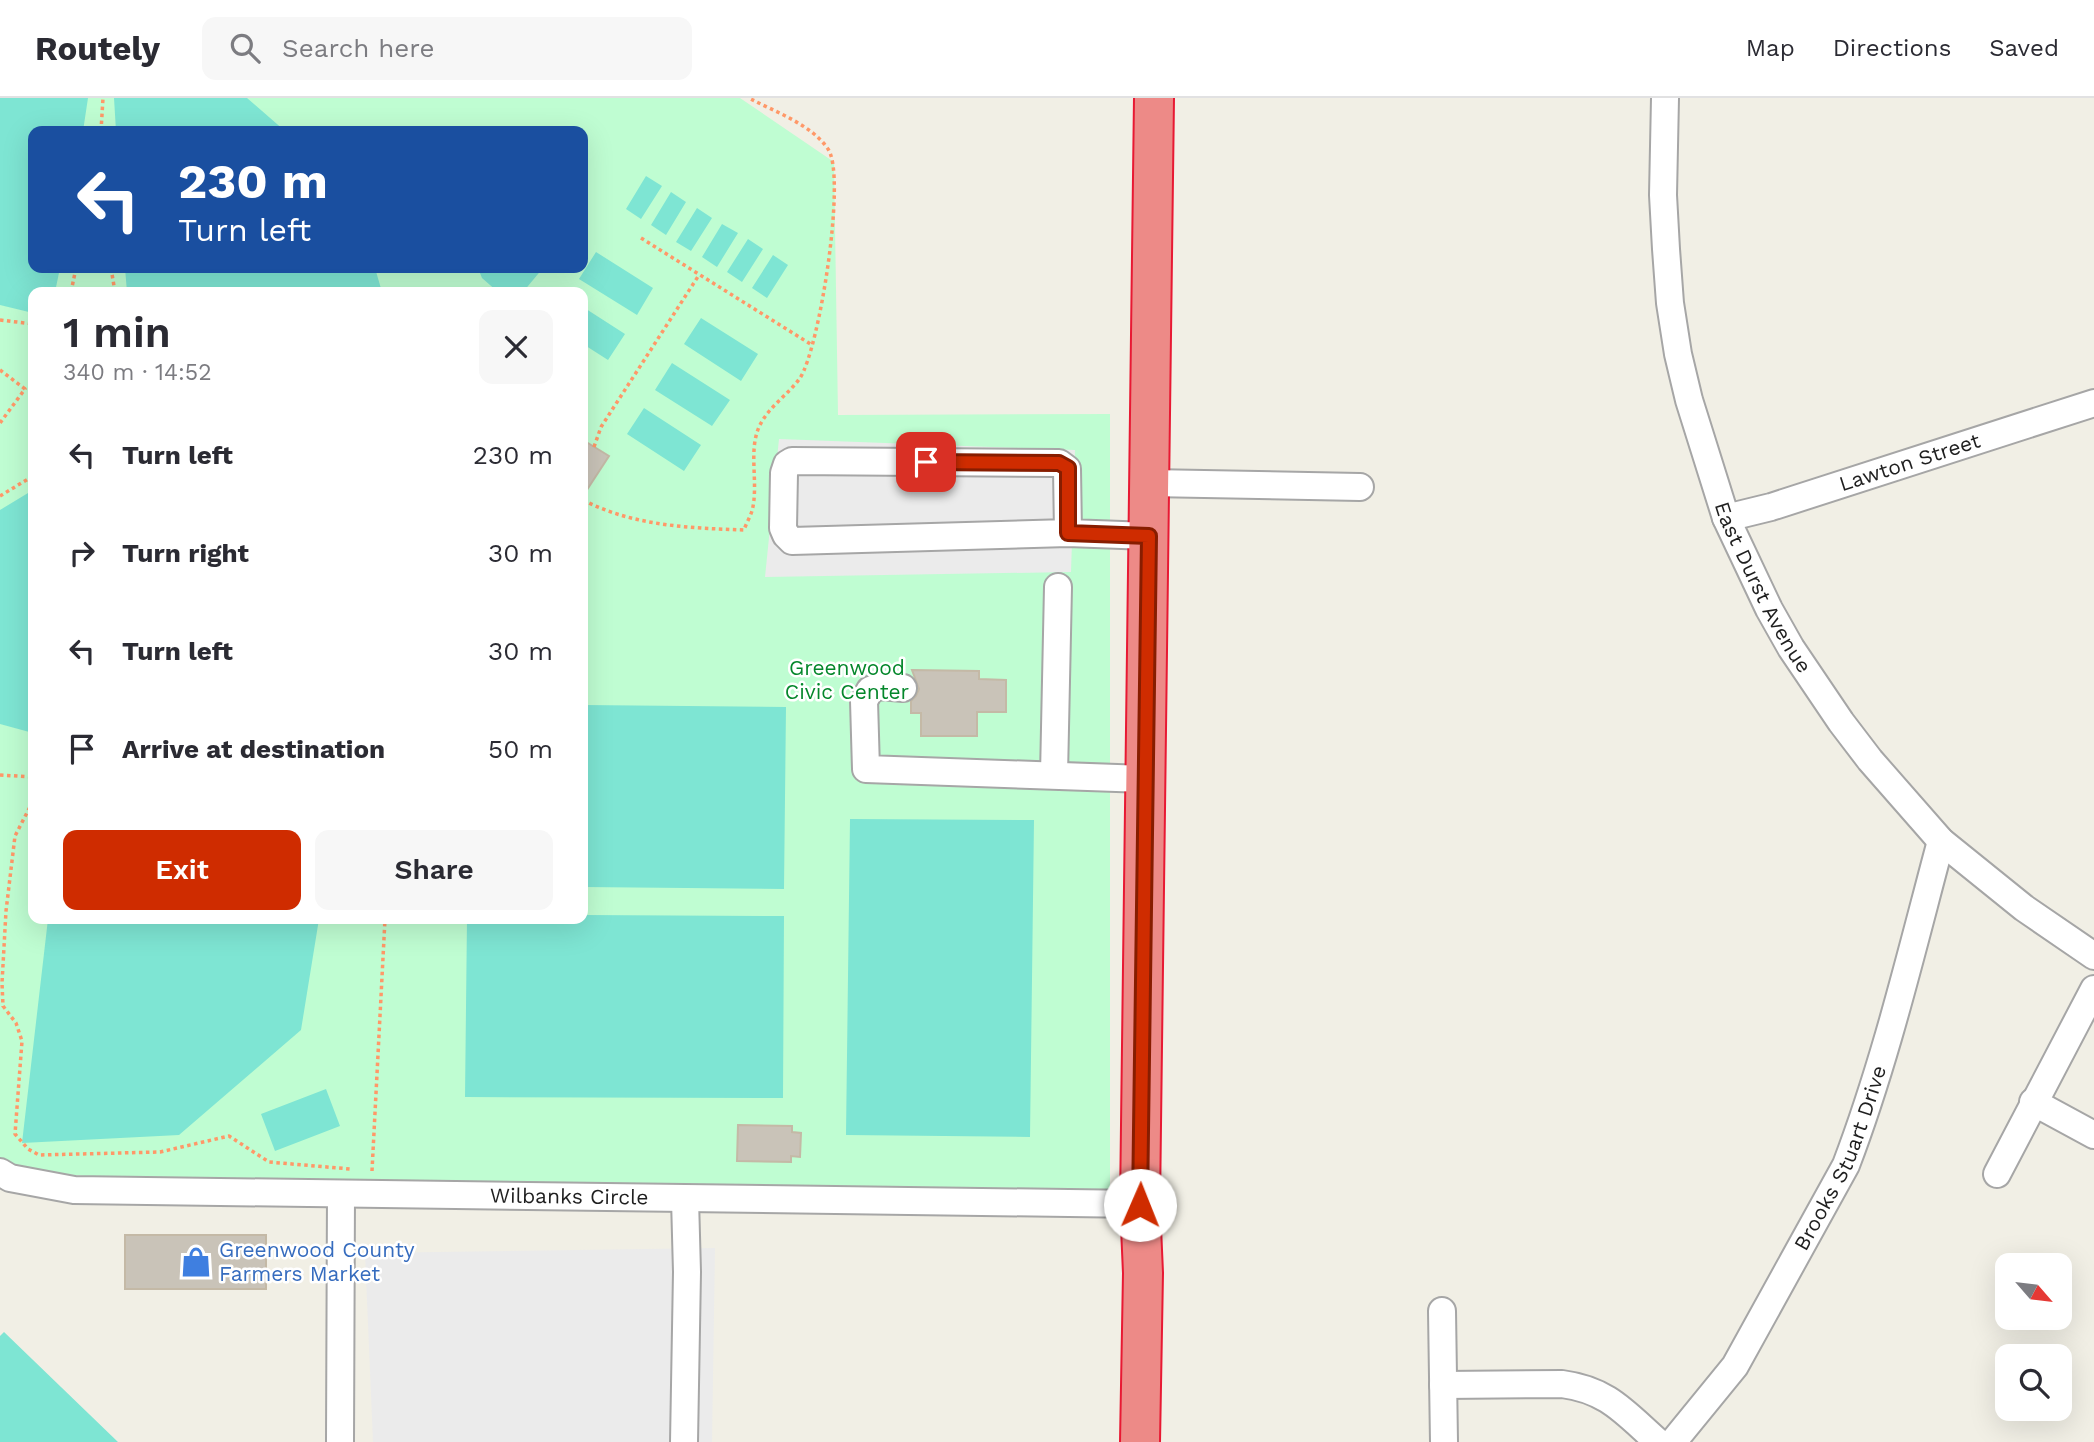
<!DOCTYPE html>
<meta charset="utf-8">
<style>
body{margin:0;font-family:"Work Sans",sans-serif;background:#f7f7f7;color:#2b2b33;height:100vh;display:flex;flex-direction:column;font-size:26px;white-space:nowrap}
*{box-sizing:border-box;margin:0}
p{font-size:23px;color:#7c7c81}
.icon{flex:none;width:38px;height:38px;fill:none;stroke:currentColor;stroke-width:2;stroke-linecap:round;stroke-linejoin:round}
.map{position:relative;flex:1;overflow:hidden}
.drawer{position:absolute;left:28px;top:189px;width:560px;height:637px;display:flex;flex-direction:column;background:#fff;border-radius:14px;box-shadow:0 7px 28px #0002}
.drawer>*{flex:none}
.banner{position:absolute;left:28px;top:28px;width:560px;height:147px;border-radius:14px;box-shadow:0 7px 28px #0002;background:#1a4fa0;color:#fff;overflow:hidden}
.needle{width:46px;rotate:118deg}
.tools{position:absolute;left:1995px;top:1155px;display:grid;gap:14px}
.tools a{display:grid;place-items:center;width:77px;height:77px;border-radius:14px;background:#fff;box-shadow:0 7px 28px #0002;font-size:35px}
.pin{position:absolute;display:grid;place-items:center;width:60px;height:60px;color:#fff;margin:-30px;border-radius:14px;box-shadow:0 4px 10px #0006}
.me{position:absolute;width:77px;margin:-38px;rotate:1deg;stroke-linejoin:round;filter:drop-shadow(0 0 5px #0008)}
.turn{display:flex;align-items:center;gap:24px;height:147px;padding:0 35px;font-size:32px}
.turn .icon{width:91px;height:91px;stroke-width:2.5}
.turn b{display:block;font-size:49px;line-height:60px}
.round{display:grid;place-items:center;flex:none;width:74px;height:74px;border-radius:14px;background:#f7f7f7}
.headline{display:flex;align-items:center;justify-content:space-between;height:119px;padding:0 35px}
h1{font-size:42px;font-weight:600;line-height:52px}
.cta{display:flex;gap:14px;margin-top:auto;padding:14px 35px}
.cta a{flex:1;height:80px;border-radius:14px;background:#cf2c00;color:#fff;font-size:28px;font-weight:600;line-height:80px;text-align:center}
.cta a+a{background:#f7f7f7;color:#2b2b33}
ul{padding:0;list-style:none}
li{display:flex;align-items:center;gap:21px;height:98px;padding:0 35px}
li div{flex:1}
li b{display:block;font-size:26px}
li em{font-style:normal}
header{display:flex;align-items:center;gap:42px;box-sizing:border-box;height:98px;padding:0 35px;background:#fff;border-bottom:2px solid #e1e1e2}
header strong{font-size:33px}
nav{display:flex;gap:38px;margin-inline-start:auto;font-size:24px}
.search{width:490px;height:63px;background:#f7f7f7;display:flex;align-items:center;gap:18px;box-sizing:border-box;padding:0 24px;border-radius:14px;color:#7c7c81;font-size:26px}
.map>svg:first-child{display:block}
.park{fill:#bffdd2;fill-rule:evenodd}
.pitch{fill:#7ee5d3}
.parking{fill:#ebebeb}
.building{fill:#c9c3b8;stroke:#c4b9a6;stroke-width:2}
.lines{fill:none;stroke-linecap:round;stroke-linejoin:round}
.minor-casing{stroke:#a6a6a6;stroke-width:30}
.highway-casing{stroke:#e81933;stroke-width:42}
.path{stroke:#ff9868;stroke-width:3.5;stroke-dasharray:3.5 3.5;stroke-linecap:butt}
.minor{stroke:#fff;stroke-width:26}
.highway{stroke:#ed8a87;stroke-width:38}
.route-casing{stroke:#871d00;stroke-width:18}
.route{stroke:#cf2c00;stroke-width:12}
.labels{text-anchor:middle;stroke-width:5;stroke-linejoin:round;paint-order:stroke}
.street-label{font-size:21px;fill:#1f1f1f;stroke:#fff}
.park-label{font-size:21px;fill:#04872b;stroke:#fff}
.shop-label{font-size:21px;fill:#366cbe;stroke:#fff;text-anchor:start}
</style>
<header>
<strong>Routely</strong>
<div class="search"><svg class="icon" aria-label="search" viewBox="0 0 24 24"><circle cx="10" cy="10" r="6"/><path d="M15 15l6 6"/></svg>Search here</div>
<nav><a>Map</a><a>Directions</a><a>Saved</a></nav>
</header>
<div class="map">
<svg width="2094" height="1344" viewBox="0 0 2094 1344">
<rect width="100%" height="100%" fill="#f1efe5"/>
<!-- park -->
<path class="park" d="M0 0H740L834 64 838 317 1110 316V1106L265 1095 0 1070ZM33 33H583V170H33ZM33 194H583V821H33Z"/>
<!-- pitch -->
<path class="pitch" d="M0 0H88L83 33H33V170H60L55 194H33V215L0 207Z
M114 0H247L285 33H116Z
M646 78 662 88 641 121 626 111Z
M671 94 686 104 666 137 651 127Z
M697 110 712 120 691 153 676 144Z
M722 126 738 135 717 169 702 159Z
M748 141 763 151 742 184 727 174Z
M596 154 653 190 637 217 579 181Z
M773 157 788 167 767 200 752 190Z
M125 170H375L382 194H127Z
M478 170H543L523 194H498L482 180Z
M583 209 625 236 608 262 583 246Z
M701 220 758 256 741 283 684 246Z
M672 265 730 302 712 328 655 292Z
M644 310 701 347 684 373 627 336Z
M33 392V635L0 626V412Z
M583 607 786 609 784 791 583 789Z
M850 721 1034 722 1030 1039 846 1037Z
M583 817 784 818 783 1000 465 999 467 821H583Z
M48 821H319L301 932 179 1037 22 1045Z
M326 991 340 1028 275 1053 261 1016Z
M4 1234 118 1344H0V1238Z"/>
<!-- parking -->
<path class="parking" d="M779 341 1075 352 1071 474 765 479Z
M715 1150 712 1344H373L365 1155Z"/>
<!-- building -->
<path class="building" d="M583 342 609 358 583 398Z
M912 572 979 573V581L1006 582V614H977V638H921V615H911V603L916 598 919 591Z
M738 1027 792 1028V1034L801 1035 800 1059 791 1058V1064L737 1063Z
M125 1137H266V1191H125Z"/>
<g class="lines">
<!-- minor casing -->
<g class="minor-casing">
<g id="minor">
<path id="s1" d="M1665 0 1663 97 1666 151 1670 205 1678 256 1689 302 1726 420 1769 511 1791 550 1841 624 1870 662 1941 743 2024 810 2094 858"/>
<path d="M1150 385 1360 389"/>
<path id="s2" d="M1726 420 1771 409 2094 305"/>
<path d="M1068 435 1067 371 1059 365 792 363 787 366 784 375 783 430 786 437 792 443 1068 435 1149 438"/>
<path d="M903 590 880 588 870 592 864 603 866 671 1145 681"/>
<path d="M1054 677 1058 489"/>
<path d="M2033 1004 2094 1037"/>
<path id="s3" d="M0 1074 10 1080 74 1092 1140 1106"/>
<path d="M1997 1076 2094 891"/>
<path d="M1442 1213 1444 1344"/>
<path d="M1443 1287 1562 1286C1608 1292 1625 1315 1658 1344"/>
<path d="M340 1344 341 1096"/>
<path d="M684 1344 687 1174 685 1101"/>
<path id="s4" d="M1673 1344 1735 1268 1846 1067C1886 962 1912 851 1941 743"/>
</g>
</g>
<!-- highway casing -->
<g class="highway-casing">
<path id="highway" d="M1140 1344 1143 1175 1140 1106 1154 0"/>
</g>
<!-- path -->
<path class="path" d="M101 33 103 0
M641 140 812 247
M111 170 115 194
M71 194 76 170
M0 222 33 226
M0 272 25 291 0 325
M594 349 601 329 699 177
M0 398 33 378
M583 402C633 428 689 430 744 432 746 426 750 419 752 413 759 386 748 354 759 329 768 309 788 297 800 280 819 252 847 78 828 51 811 26 775 14 749 0
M0 677 33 679
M33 703 15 738 6 813 2 885 3 908 16 925 22 943 15 1036 28 1051 39 1057 160 1054 229 1038 269 1064 350 1071
M372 1073 385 821"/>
<!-- minor -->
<use href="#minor" class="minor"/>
<!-- highway -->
<use href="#highway" class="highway"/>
</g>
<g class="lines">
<!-- route casing -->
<g class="route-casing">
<path id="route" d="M926 364 1059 365 1068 370V435L1149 438 1140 1107"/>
</g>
<!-- route -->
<use href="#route" class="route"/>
</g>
<!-- icons -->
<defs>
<g id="shop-bare" transform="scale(2.415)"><path d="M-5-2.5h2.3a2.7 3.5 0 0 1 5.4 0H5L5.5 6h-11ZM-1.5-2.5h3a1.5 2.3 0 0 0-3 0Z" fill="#3f7fe0" stroke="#fff" stroke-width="2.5" paint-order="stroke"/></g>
</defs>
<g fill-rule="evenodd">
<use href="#shop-bare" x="196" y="1164"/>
</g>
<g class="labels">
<!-- street labels -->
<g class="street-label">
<text dy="7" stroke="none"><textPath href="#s2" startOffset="192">Lawton Street</textPath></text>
<text dy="7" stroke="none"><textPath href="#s1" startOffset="506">East Durst Avenue</textPath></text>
<text dy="7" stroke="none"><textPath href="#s4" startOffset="332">Brooks Stuart Drive</textPath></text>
<text dy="7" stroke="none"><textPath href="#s3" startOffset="572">Wilbanks Circle</textPath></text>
</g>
<!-- park labels -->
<g class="park-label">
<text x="847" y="577">Greenwood<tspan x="847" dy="24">Civic Center</tspan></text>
</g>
<!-- shop labels -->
<g class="shop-label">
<text x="219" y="1159">Greenwood County<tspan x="219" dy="24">Farmers Market</tspan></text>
</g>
</g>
</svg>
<div class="tools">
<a><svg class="needle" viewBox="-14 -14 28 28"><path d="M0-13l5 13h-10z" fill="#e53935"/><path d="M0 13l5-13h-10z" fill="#7c7c81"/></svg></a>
<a><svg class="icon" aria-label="search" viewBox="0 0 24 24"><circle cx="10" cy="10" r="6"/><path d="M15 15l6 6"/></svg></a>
</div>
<div class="pin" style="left:926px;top:364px;background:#d93025"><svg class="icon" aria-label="arrive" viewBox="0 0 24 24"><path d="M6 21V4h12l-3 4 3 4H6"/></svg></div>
<svg class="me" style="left:1140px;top:1107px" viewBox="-20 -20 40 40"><circle r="19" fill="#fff"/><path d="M0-13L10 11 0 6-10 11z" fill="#cf2c00"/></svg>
<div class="banner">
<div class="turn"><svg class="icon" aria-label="left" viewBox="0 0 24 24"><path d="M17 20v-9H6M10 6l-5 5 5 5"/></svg><div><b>230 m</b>Turn left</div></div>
</div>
<section class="drawer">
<div class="headline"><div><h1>1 min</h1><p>340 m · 14:52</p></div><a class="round"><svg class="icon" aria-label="close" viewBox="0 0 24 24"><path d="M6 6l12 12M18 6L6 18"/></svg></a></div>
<ul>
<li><svg class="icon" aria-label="left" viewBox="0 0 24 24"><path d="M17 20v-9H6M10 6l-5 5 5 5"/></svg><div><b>Turn left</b></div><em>230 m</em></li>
<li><svg class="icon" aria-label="right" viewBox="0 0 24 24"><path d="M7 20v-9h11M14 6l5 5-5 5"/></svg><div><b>Turn right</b></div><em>30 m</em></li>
<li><svg class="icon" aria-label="left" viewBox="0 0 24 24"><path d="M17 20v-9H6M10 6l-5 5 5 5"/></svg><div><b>Turn left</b></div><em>30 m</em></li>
<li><svg class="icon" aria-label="arrive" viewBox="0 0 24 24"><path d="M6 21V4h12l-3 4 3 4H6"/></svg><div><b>Arrive at destination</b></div><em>50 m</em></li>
</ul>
<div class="cta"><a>Exit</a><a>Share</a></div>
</section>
</div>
